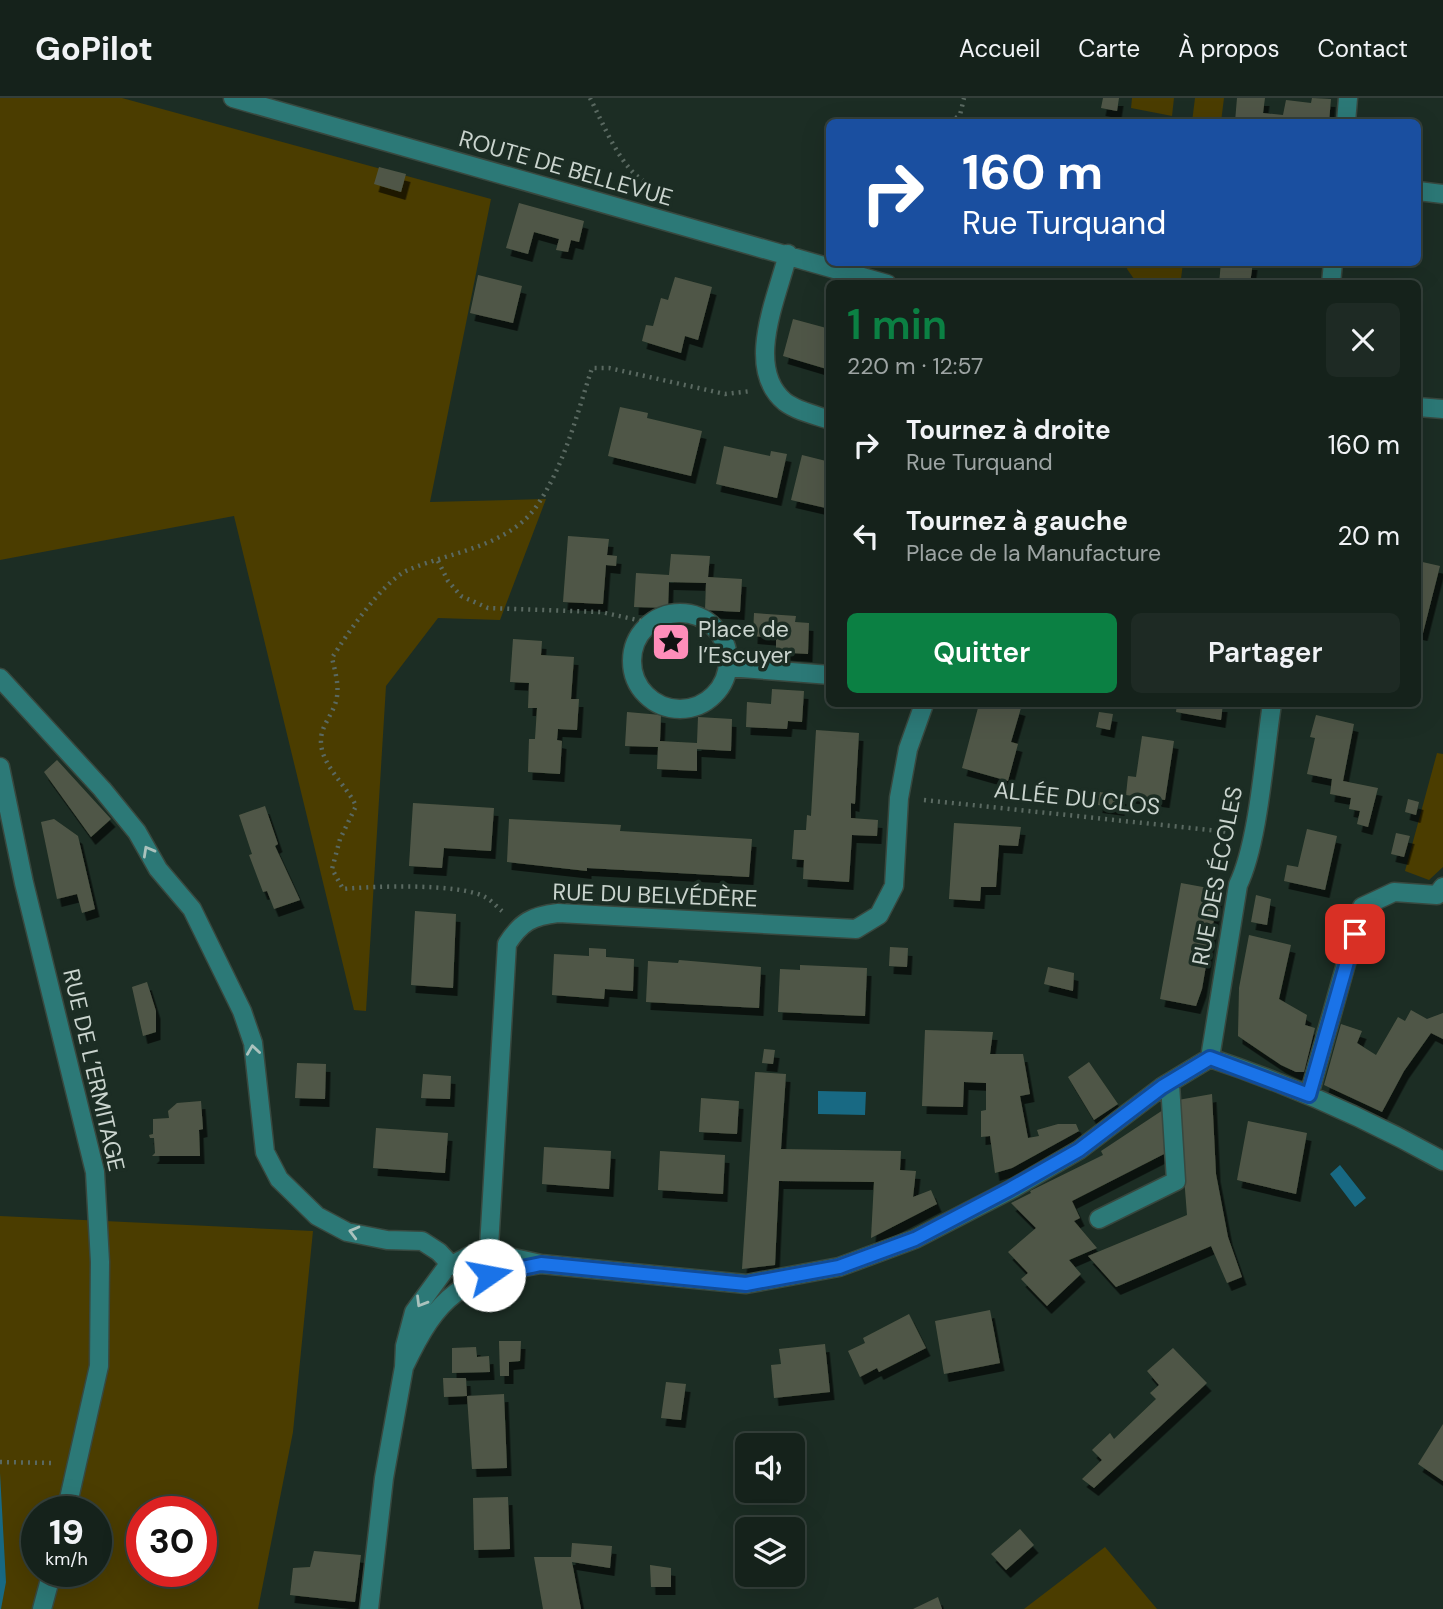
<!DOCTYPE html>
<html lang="fr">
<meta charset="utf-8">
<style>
body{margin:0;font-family:"DM Sans",sans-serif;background:#1e2a24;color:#f1f3f6;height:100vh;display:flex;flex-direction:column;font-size:26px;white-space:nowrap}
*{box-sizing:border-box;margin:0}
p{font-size:23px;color:#9da4a3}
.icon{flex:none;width:38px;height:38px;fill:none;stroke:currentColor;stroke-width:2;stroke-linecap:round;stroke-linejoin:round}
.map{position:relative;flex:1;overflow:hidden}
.drawer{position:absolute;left:826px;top:182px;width:595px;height:427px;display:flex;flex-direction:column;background:#15221b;border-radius:10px;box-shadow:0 7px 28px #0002,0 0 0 2px #343f3a}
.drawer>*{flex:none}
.guide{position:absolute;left:826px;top:21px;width:595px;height:147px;border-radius:10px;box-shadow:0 7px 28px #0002,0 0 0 2px #343f3a;background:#1a4fa0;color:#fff;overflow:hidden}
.buttons{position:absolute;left:735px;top:1335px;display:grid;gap:14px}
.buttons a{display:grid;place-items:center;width:70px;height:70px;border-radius:10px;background:#15221b;box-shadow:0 7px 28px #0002,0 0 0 2px #343f3a;font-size:35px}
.speed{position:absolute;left:21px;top:1398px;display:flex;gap:14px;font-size:35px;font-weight:700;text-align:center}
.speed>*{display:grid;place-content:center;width:91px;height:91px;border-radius:50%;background:#15221b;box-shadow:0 7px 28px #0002,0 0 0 2px #343f3a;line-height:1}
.speed small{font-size:18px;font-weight:400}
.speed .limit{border:10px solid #d22;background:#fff;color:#111}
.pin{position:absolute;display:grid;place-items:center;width:60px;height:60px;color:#fff;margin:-30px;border-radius:14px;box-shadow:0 4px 10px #0006}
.me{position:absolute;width:77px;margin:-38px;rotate:78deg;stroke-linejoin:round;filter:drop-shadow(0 0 5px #0008)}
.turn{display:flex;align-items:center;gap:24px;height:147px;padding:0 21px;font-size:32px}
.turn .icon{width:91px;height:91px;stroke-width:2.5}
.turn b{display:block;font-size:49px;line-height:60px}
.round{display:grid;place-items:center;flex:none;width:74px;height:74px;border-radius:10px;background:#1e2a24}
.overview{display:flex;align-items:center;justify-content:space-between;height:119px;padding:0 21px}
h1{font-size:42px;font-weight:600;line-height:52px;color:#0b8043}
.button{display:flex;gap:14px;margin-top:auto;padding:14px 21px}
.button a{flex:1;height:80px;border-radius:10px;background:#0b8043;color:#fff;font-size:28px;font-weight:600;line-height:80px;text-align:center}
.button a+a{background:#1e2a24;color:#f1f3f6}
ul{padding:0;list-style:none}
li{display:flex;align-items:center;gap:21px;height:91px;padding:0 21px}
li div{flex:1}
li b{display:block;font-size:26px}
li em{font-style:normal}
header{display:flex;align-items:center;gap:42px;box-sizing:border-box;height:98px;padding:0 35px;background:#15221b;border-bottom:2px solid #343f3a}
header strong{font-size:33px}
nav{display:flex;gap:38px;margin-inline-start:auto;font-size:24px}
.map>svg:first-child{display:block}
.green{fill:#4b3d00;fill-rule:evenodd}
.water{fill:#186983}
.building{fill:#505746;filter:url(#shadow)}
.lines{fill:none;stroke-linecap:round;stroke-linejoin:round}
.minor-casing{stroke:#38483f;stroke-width:21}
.path{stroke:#5a6961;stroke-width:4.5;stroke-dasharray:2 5;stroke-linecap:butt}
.minor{stroke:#2c7977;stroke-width:18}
.oneway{stroke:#aac2bd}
.route-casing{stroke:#114b97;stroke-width:18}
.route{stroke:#1a73e8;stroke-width:12}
.labels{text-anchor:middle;stroke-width:7;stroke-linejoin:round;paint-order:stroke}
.street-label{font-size:23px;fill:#cad4ce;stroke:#1c2d24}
.poi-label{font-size:23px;fill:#cad4ce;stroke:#1c2d24;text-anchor:start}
</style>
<header>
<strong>GoPilot</strong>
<nav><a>Accueil</a><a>Carte</a><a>À propos</a><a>Contact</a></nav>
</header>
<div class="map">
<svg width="1443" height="1511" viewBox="0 0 1443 1511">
<defs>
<filter id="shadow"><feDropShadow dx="4.5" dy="8" stdDeviation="0" flood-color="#0009"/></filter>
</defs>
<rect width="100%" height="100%" fill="#1c2d24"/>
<!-- green -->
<path class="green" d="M0 0H122L491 101 430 404 546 401 500 522 438 520 386 588 366 913 354 912 234 418 0 462Z
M1132 0H1174L1172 18 1131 10Z
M1195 0H1224L1221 24H1192Z
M1128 165H1183L1181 181 1174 186 1134 181 1127 171Z
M1437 655 1443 656V769L1429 782 1405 773Z
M0 1118 313 1133 293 1334 258 1511H0ZM37 1414H96V1474H37ZM142 1414H201V1474H142Z
M1105 1449 1157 1511H1024Z"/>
<!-- water -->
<path class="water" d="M818 993 866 994 865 1017 818 1016Z
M1340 1067 1366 1100 1355 1109 1330 1076Z
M0 1375 6 1484 1 1511H0Z"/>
<!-- building -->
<path class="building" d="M1103 0H1119L1117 13 1101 10Z
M1237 0H1265L1263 15 1283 17 1286 2 1311 5 1312 0 1331 1 1329 24H1235Z
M379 69 406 76 401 94 374 86Z
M519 105 584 123 579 144 571 142 568 154 556 152 559 141 534 134 528 156 506 150Z
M1221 164H1253L1250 186H1219Z
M478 177 522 188 513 225 470 215Z
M675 179 712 189 698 242 685 238 681 255 642 243 646 227 653 228 661 200 668 202Z
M793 221 830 231V272L783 258Z
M620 309 648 315 647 320 702 333 691 378 608 358Z
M724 348 770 358 771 353 787 356 777 400 716 386Z
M802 357 830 364V411L791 402Z
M568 438 609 441 607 457 617 458 616 468 606 467 603 506 563 504Z
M671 456 710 458 708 479 742 481 740 514 705 512 706 485 669 484 668 510 634 509 636 475 669 477Z
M1418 463 1440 468 1423 535 1418 534Z
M754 515 796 518 795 524 809 525 808 556 776 554V540L753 538Z
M513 541 542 543 541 557 574 559 571 601H579L577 632 558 631 557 642 562 643 560 676 528 674 529 641H535L537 610H528L529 585 510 584Z
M772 591 804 593 802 624 788 623 787 631 746 629 747 604 771 606Z
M979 606H1006L1021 610 1011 644 1018 646 1008 683 962 670Z
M1177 606H1223L1221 622 1176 614Z
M627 614 661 617 660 643 678 644 697 645 698 619 732 621 731 653 697 651V673L657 671 658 649 625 648Z
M1099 614 1113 616 1110 632 1096 629Z
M1316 617 1354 626 1343 683 1378 690 1368 729 1357 726 1360 713 1349 711 1351 700 1330 696 1332 681 1307 676 1315 640 1310 639Z
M816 632 859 635 855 706 851 705V720L878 722 877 738 852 737 849 784 803 781 804 762 792 761 794 732H806L807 717 811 718Z
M1142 638 1174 643 1165 702 1126 697 1128 678 1136 679Z
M57 662 111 721 91 739 44 674Z
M1100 694 1122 698 1120 710 1098 707Z
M1408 701 1419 704 1416 717 1405 714Z
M413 705 494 710 491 753 444 750 442 770 409 768Z
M265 708 278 746 275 748 300 802 274 811 267 793 263 794 249 757 252 756 239 717Z
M54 721 78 738 95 811 82 815 77 796 57 801 41 724Z
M509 721 621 727 620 733 752 741 749 779 587 770V773L507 764Z
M954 725 1021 729 1018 748 999 747 996 789H981L980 803 949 801Z
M1307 731 1337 738 1325 792 1284 783 1287 767 1298 769Z
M1396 735 1410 738 1404 759 1391 756Z
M1181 785 1219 792 1202 891 1196 908 1160 901Z
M1256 797 1271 801 1267 827 1251 824Z
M415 813 456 816 453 890 411 887Z
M1249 837 1291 847 1279 901 1307 917 1305 927 1315 930 1304 974H1296L1281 967 1238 938 1239 890Z
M890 849 908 850 907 869 889 868Z
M589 850 606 851V859L634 861 633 893 605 891 604 901 552 897 554 856 589 858Z
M679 862 761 869 759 910 646 904 648 863 678 865Z
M800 867 867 870 865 918 778 914 780 871 800 872Z
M1048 869 1074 875 1073 893 1044 886Z
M147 884 156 913V934L143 938 132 889Z
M1411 912 1427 921 1443 915V941L1431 935 1404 973 1382 1014 1324 987 1341 926 1362 933 1357 945 1376 957 1398 919 1405 923Z
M925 932 993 934 990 956H1023L1030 996 1020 998 1028 1040 1039 1038 1037 1032 1058 1026H1076L1079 1033 1012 1070 995 1075 990 1038 981 1039V1013L986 1012V985L964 984 963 1009 922 1008Z
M764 951 775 952 773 966 762 965Z
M1089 964 1118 1006 1094 1022 1068 979Z
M297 965 326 966 325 1001 295 1000Z
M755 974 786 976 781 1051 901 1053 900 1072 916 1073 913 1099 931 1092 937 1106 871 1140 874 1084 779 1083 775 1167 742 1171Z
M423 976 451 978 450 1001 421 1000Z
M1212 996 1216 1076 1228 1139 1242 1179 1227 1185 1211 1148 1116 1189 1088 1158 1187 1117 1178 1002Z
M701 1000 739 1003 737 1036 699 1034Z
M201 1003 203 1031 199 1032 200 1058H152L155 1055 154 1040H150L149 1037 153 1036V1021L169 1020 168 1013 177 1005Z
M1163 1012 1166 1055 1072 1103 1080 1120 1074 1123 1097 1150 1069 1162 1081 1176 1047 1208 1021 1181 1028 1175 1008 1154 1036 1130 1011 1105 1031 1095 1030 1093 1103 1057 1101 1053Z
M1248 1023 1307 1035 1296 1096 1237 1082Z
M376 1030 448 1035 445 1075 373 1070Z
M544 1049 611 1053 609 1091 542 1086Z
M660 1053 725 1057 723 1096 658 1092Z
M990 1212 1000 1265 944 1276 935 1223Z
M909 1216 926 1250 879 1274 877 1270 860 1279 848 1253 865 1245 863 1240Z
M499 1243H521L520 1263 509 1264V1278H500Z
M825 1246 830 1294 774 1300 771 1267 781 1266 779 1251Z
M476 1249 477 1259 489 1258 490 1274 452 1275V1250Z
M1173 1250 1207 1285 1094 1390 1082 1381 1102 1362 1092 1352 1110 1335 1114 1341 1156 1301 1150 1295 1159 1287 1147 1273Z
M443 1280H466L467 1298 504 1296 507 1370 472 1371 467 1298 444 1299Z
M666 1284 686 1286 681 1322 661 1320Z
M1443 1326V1383L1418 1366Z
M508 1399 510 1451 474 1452 473 1400Z
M1020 1431 1034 1447 1006 1472 991 1456Z
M572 1445 612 1448 610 1470 572 1464 581 1511H543L534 1459H571Z
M314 1453 361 1457 355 1504 290 1497 293 1470 310 1469Z
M650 1467 671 1470V1489H651Z
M938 1499 942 1511H913Z"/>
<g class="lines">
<!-- minor casing -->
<g class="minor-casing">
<path id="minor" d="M233 0 887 186
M1346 24 1348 0
M1418 93 1443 96
M788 156C777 200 744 270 785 304 797 313 815 317 830 322
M1331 186 1333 164
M1418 309 1443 311
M632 563a48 48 0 1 1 96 0a48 48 0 1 1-96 0Z
M728 569 830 577
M0 580 102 691 137 734 158 771 192 811 242 913 253 945 265 1054 279 1081 317 1118 347 1134 387 1142 422 1143 439 1154 452 1168
M0 669 24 785 95 1074 100 1164 99 1268 66 1414
M1210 960 1238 787C1259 743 1264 657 1272 606
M1210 960C1291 987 1368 1021 1443 1063
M1309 997 1362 809 1394 794 1437 797 1443 789
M1099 1121 1176 1083 1170 986
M488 1166 507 846C521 824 532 818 558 815L856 831 879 817 894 788 899 700 908 651 924 606
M541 1166C461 1180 439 1195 404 1269L405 1248 414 1214 446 1170 471 1157H500L541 1166 746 1186 839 1169 915 1141 1010 1092 1079 1052 1162 989 1210 960
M42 1511 52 1474
M369 1511 384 1380 404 1269"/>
</g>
<!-- path -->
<path class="path" d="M590 0C603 25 623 77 650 86
M950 24 960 17 964 0
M438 463 448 483 461 498 488 510 601 514 651 525
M924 702 1229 734
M502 813C497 809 491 802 485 799 459 785 374 788 343 791L332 771 340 741 356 708C347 688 322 668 321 645 320 631 329 621 334 609 341 593 336 577 332 560 346 537 384 482 408 472 450 454 507 449 536 409 564 369 577 316 592 270H609L725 296 751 293
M0 1364 53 1365"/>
<!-- minor -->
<use href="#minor" class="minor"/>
</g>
<!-- one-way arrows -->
<defs><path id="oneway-chevron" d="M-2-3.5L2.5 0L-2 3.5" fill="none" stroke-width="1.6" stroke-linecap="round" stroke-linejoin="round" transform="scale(1.75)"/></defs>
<g class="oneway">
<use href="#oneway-chevron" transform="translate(148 753) rotate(-119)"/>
<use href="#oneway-chevron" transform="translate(253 952) rotate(-98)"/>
<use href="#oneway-chevron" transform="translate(354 1134) rotate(-165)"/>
<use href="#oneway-chevron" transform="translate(421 1204) rotate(121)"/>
</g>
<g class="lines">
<!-- route casing -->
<g class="route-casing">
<path id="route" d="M489 1177 541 1166 746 1186 839 1169 915 1141 1010 1091 1079 1052 1162 989 1210 960 1309 997 1355 836"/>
</g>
<!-- route -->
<use href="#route" class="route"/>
</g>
<!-- icons -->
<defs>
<g id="sight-square" transform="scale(2.0125)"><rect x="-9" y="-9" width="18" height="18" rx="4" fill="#ff8eba" stroke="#1c2d24"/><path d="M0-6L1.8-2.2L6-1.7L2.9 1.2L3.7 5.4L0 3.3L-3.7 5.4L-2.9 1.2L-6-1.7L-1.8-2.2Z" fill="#111"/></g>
</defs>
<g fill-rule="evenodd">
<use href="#sight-square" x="671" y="544"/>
</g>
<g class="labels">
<!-- street labels -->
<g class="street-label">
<text transform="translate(566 70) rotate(16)" y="8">ROUTE DE BELLEVUE</text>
<text transform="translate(1077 700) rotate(6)" y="8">ALLÉE DU CLOS</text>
<text transform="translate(1217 778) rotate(-79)" y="8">RUE DES ÉCOLES</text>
<text transform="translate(655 797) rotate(2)" y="8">RUE DU BELVÉDÈRE</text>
<text transform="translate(94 972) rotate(77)" y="8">RUE DE L’ERMITAGE</text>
</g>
<!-- poi labels -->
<g class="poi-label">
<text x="698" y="539">Place de<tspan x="698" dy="26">l’Escuyer</tspan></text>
</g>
</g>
</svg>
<div class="buttons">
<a><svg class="icon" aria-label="sound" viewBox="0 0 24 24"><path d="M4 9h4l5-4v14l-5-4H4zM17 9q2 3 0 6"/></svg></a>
<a><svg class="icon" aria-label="layers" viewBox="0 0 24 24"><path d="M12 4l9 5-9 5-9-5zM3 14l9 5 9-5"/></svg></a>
</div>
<div class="speed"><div>19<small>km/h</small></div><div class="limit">30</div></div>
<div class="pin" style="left:1355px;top:836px;background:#d93025"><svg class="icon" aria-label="arrive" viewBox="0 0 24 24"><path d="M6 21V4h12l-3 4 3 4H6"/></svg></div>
<svg class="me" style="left:489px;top:1177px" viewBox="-20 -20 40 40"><circle r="19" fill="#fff"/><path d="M0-13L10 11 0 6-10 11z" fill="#1a73e8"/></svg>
<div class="guide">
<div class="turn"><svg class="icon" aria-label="right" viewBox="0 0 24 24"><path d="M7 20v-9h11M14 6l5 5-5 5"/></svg><div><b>160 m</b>Rue Turquand</div></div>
</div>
<section class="drawer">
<div class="overview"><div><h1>1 min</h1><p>220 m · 12:57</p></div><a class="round"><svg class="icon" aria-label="close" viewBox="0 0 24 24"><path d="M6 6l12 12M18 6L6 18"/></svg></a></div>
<ul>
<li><svg class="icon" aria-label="right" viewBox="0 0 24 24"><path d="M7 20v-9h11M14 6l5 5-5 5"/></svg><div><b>Tournez à droite</b><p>Rue Turquand</p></div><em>160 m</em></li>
<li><svg class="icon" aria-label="left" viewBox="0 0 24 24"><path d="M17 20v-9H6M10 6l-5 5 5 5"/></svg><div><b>Tournez à gauche</b><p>Place de la Manufacture</p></div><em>20 m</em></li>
</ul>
<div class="button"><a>Quitter</a><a>Partager</a></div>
</section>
</div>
